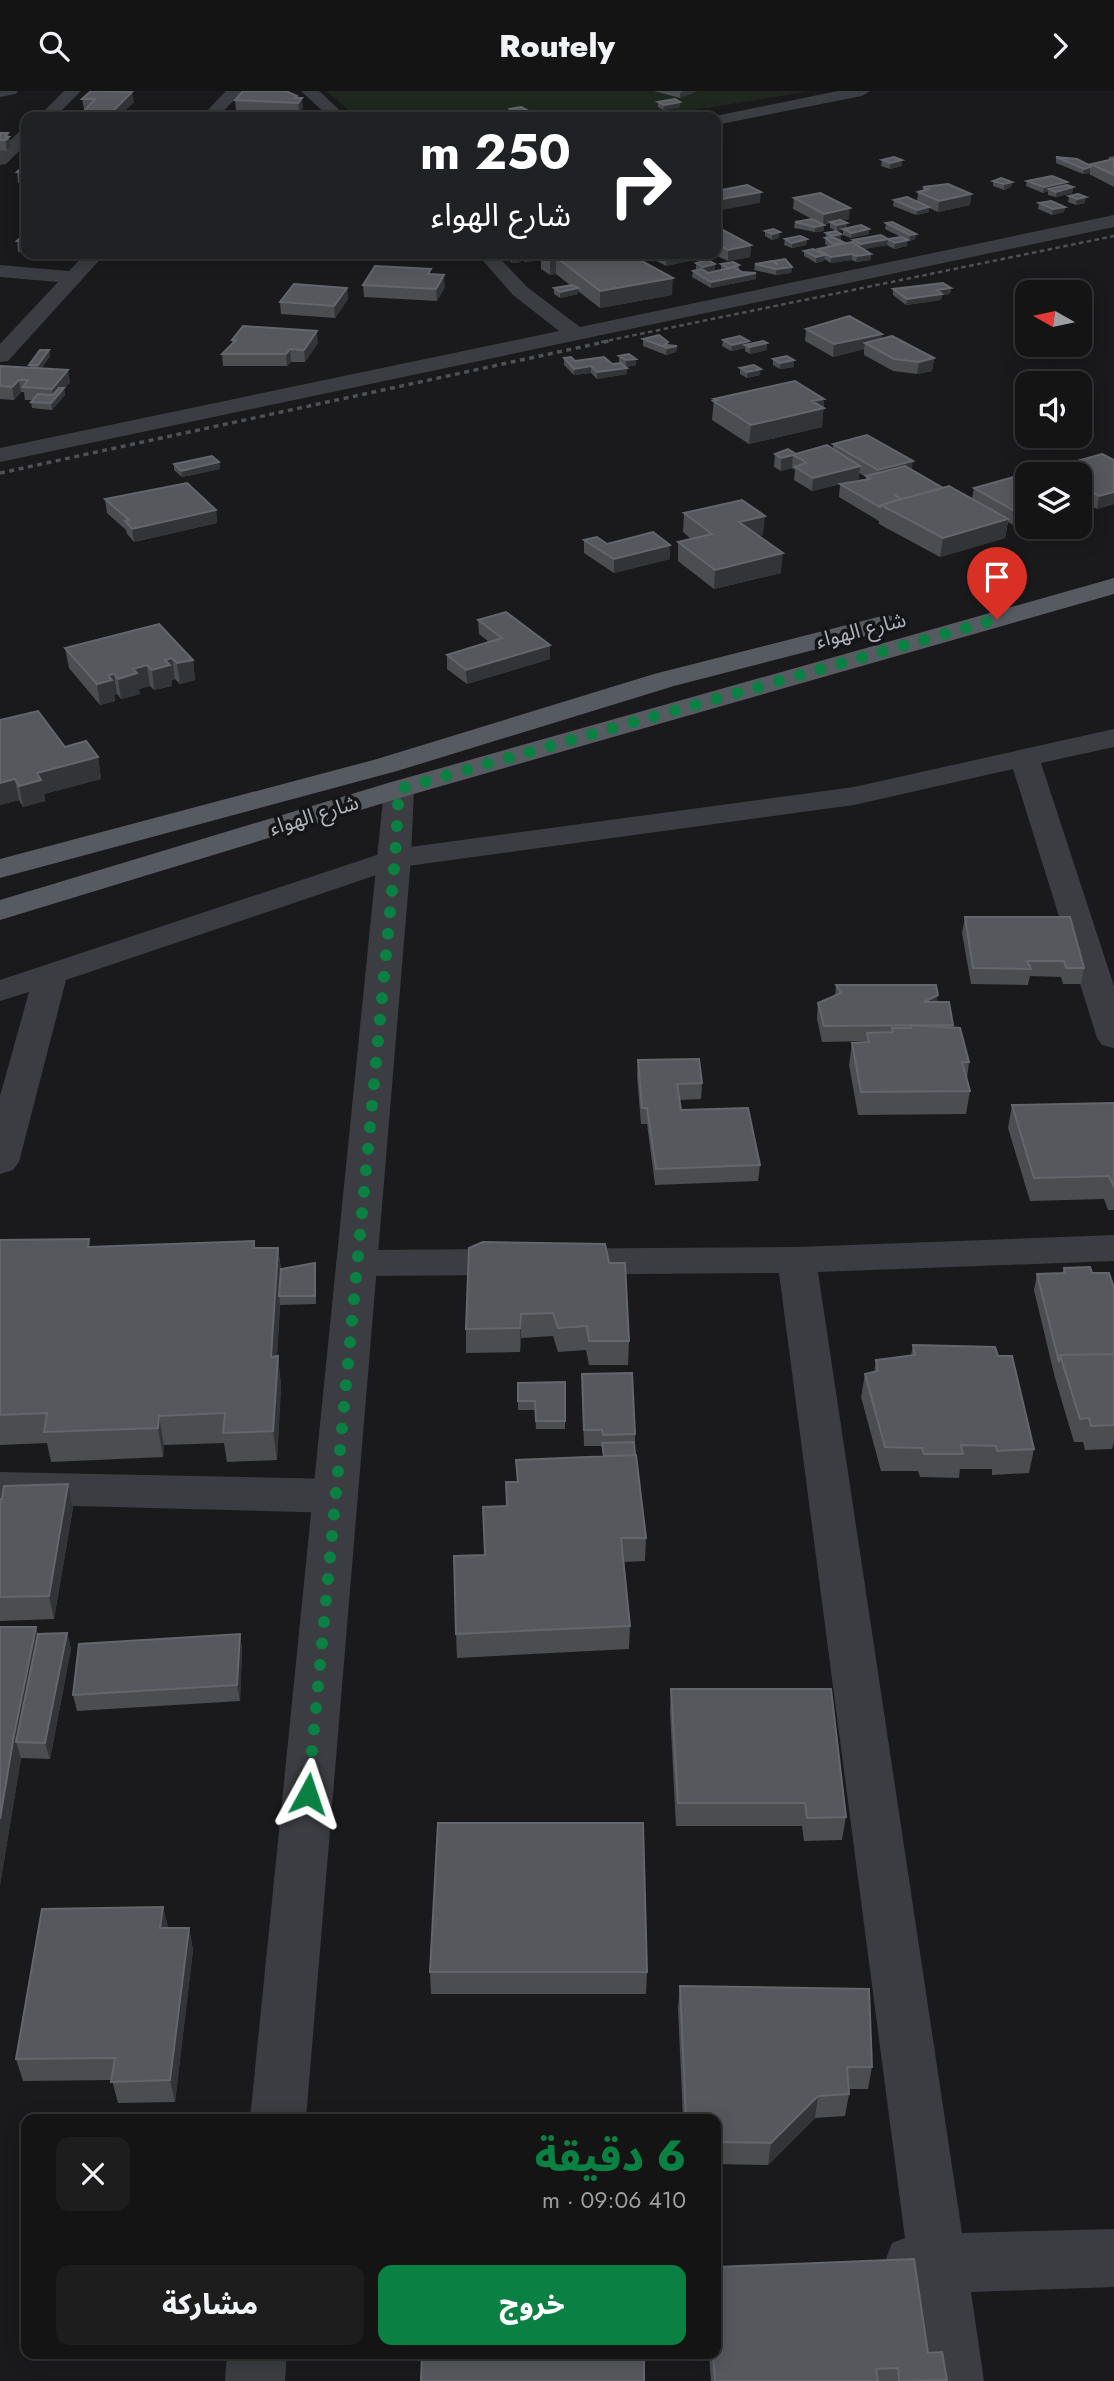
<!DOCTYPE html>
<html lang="ar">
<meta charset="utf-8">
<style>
body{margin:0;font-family:Jost,"Noto Sans Arabic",sans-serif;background:#1d1d1e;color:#f1f3f6;direction:rtl;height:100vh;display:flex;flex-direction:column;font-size:26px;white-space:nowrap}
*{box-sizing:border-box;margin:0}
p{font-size:23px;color:#9d9ea0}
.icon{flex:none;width:38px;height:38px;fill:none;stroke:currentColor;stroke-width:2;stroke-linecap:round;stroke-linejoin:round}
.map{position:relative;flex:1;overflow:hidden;direction:ltr}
.drawer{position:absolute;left:21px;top:2023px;width:700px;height:245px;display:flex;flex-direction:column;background:#141415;border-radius:14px;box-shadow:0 4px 18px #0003,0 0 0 2px #333334;direction:rtl}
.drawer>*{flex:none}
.top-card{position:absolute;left:21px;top:21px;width:700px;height:147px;border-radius:14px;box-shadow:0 4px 18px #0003,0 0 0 2px #333334;direction:rtl;background:#202124;color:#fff;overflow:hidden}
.needle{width:46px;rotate:279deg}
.tools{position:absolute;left:1015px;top:189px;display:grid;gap:14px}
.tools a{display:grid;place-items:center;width:77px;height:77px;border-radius:14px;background:#141415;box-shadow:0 4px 18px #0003,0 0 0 2px #333334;font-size:35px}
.pin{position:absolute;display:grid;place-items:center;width:60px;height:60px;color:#fff;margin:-72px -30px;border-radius:50% 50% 50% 0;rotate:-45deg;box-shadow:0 0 7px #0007}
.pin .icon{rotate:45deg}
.me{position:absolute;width:77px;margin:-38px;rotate:5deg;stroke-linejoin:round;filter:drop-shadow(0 0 5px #0008)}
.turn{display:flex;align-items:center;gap:24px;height:147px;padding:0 35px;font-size:32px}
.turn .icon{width:91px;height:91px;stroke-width:2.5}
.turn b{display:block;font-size:49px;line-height:60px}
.round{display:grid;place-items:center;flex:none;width:74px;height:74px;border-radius:14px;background:#1d1d1e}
.headline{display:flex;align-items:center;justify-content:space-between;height:119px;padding:0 35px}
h1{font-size:42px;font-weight:800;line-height:52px;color:#0b8043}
.primary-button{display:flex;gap:14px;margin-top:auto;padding:14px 35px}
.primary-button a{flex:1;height:80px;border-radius:14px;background:#0b8043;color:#fff;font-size:28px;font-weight:800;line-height:80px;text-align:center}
.primary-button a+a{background:#1d1d1e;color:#f1f3f6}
header{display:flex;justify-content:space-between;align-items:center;height:91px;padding:0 35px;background:#141415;font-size:32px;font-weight:800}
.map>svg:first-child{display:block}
.green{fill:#1f281f}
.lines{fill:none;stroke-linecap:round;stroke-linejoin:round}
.minor{fill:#3b3d42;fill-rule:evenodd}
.tertiary{fill:#3b3d42;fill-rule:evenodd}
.primary{fill:#565a61;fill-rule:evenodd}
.rail-far1{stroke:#4d5157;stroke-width:2.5;stroke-dasharray:4.5 3.5;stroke-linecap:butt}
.rail{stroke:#4d5157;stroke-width:3.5;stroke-dasharray:5 4.5;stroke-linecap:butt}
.wall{fill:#4b4d51;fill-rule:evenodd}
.shaded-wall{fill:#333437}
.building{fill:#56585d;stroke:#63666c;stroke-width:2}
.route{stroke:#0b8043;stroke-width:12;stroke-dasharray:0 21.6}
.labels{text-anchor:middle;stroke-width:7;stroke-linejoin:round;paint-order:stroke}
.far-street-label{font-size:21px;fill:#acb3bc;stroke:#151517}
</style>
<header><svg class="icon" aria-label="forward" viewBox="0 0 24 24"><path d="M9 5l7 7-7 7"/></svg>Routely<svg class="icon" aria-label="search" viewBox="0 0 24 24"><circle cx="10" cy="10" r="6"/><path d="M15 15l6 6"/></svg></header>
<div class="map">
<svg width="1114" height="2290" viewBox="0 0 1114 2290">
<rect width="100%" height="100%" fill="#1a1a1c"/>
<!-- green -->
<path class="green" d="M326 0H810L653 26H357Z"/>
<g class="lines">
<!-- minor -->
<path class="minor" d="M0 0H18L16 3 0 6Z
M64 0H81L55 26H38Z
M226 0H243L218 26H201Z
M301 0H319L347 26H329Z
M838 0H870L862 5 716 34V26H710Z
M26 39V53L6 73 0 74V59L20 40Z
M1114 124V136L0 371V357L559 240 513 204 477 163H496L527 196 580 236Z
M85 163H105L8 270 0 271V253L58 191 0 186V174L69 180Z
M1114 638V656L1041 672 1114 895V957L1102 954 1097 947 1013 678 854 714 400 776 66 889 19 1071 13 1079 0 1083V1005L29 901 0 910V889L395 758 854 696Z
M1114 1144V1170L818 1181 962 2142 1114 2138V2196L971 2201 984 2290H924L912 2202 892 2194 884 2173 892 2152 905 2147 779 1182 358 1185 344 1181 338 1172 344 1163 358 1159 797 1156Z
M0 1381 336 1388 351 1393 358 1405 351 1417 336 1422 0 1413Z"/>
<!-- tertiary -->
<path class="tertiary" d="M399 689 410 692 414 698 411 767 306 2028H250L384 698 388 692Z
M227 2263H287L285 2290H225Z"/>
<!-- primary -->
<path class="primary" d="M1114 487V503L410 704 0 829V809L388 692Z
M886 524 895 526 899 532 895 538 674 595 397 680 0 787V768L377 668 654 583Z"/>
<!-- rail-far1 -->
<path class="rail-far1" d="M601 251 1114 145"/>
<!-- rail -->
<path class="rail" d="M0 382 609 250"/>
</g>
<!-- wall -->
<path class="wall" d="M654 0H697L680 7Z
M297 7 303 17 299 22 236 19 235 9Z
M82 8 134 11 118 26H85L84 20 86 18H84Z
M658 11H680V16L663 19 658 16Z
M0 42H8L11 56 7 60 0 59Z
M1114 65V96L1089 83 1090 82 1083 83 1056 72V66L1091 75V73L1108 69 1109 66Z
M882 69 902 75 890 78 881 75Z
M26 73V92H18L17 81Z
M993 90 1012 91 1011 96 1004 99 993 95Z
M1027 90 1067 94 1073 96 1072 102 1056 106 1048 104V100L1043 102 1026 95Z
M923 96 971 103 970 114 938 121 929 117V121L916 124 893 115 894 109 917 111 918 101 923 100Z
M1069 105 1085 112 1076 114 1068 111Z
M794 107 849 128 842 130 847 137 869 143 851 147 843 144V139L837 140 830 137V132L824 134V140L815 141 794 137 795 131 812 128 793 118Z
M1039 112 1065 116 1064 121 1052 124 1038 118Z
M716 132 720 134V138L751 154 750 166 728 170 713 163H716Z
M886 132 916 143 915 148 909 150 885 138Z
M765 140 779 147 772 149 765 145Z
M26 141V162L18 161 17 150Z
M826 142 841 149H839L843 153 853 151V149L888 148 907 155 894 158 887 154 864 158 871 169 856 171 852 169 831 172 824 168V170L816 172 804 165V160L818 161V158L829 156 825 153Z
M785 148H807L806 154 792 157 784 154Z
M45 163H73L71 164Z
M506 163H569L672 204 600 217 578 200V203L560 207 554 203V197L570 194 556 183 550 184 541 178V169L525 171 521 168V171L512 172 506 166Z
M654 163 698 168 666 175 653 168Z
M774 170 792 176 791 182 776 184 754 179 755 173 774 172Z
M696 172 715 179 706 181 708 182 721 179V173L739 174V179L742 181 756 182V188L711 197 692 186 693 180 698 179 696 178Z
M363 194 445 196 437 210 364 206Z
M347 197 348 208 335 227 281 223 280 211Z
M951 197 950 203 942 204 941 209 906 214 893 204V198Z
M806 238 882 243 881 248 934 267 932 280 917 283 893 280 864 264V258L833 266 805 250Z
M643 248 668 251V254L677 255 676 261 666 264 643 255Z
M232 249 318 252 305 271H291L287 275H223L222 263 233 253Z
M723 249 749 253 767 259 750 263 745 260V257L731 260 722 255Z
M49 259 50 265 41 278 70 291 64 298 65 304 52 319 32 317 31 311 33 309H25L24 301H21L14 309 0 308V275L30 277 29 274Z
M619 265 636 274 626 276 627 277V283L597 288 591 282 574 284 564 274V267L575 270 612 273 620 272 619 271Z
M773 268 794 276 780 278 773 274Z
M740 277 760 284 747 287 740 283Z
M714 308H824L822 336 749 353 712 329Z
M833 353 912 378 943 397 972 408 974 397 1032 381 1027 436H1036L1023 440 1008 431 1005 447 940 466 879 433V430L839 406 840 393 812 400 794 389 795 379 792 377 781 380 774 376 775 363H796L833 358ZM859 382 866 386V388L842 392 859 388Z
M1114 369V413L1097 418 1084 411 1082 423 1080 424V383H1047L1048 378Z
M219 371 220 378 182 386 174 379V373Z
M105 408 216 419 217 432 134 451 127 443 126 439 107 422Z
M684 422 763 444 759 445 781 482 714 498 678 470V451L691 448 683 441Z
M584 449 607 453 670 468 614 482 584 462Z
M478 529 550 568 467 593 447 578V564L489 551 479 543Z
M65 557 193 569 195 589 180 593 175 588 172 589V595L154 599 150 595 139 598 140 603 121 608 117 603 114 604 115 610 100 614 69 577Z
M0 629 65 656 98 666 101 688 44 703 45 710 23 716 19 709 0 714Z
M965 826 1084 877 1081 893H1063L1061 886 1030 885 1028 894 971 893 962 842Z
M836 894 937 911 953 934V937L969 971 967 988 970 1000 966 1023 858 1024 849 974 852 952 866 951V950L822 951 817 928 818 912 835 905Z
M638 969 702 992 701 1008 679 1009 681 1019 760 1074 758 1090 655 1094 647 1033H641L637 985Z
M1114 1012V1119H1108L1104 1108 1030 1110 1008 1037 1012 1014Z
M0 1149 91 1156 278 1157 281 1178 316 1180V1213L280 1214 277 1265H278L281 1295 277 1369 227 1371 224 1352 164 1354 163 1366 51 1371 47 1352 0 1354Z
M609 1172 629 1250 628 1274H589L586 1259 558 1261 553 1245 521 1247 520 1261 466 1262V1238Z
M1064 1177 1092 1182 1114 1197V1351L1112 1358 1085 1359 1083 1351H1074L1055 1287 1034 1199 1037 1183 1062 1182Z
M913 1254 1034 1358 1029 1382 992 1384V1378H960L959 1387 920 1386 918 1380H881L861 1306 865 1283 874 1281 876 1269 911 1264Z
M582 1283 635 1343V1364L646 1447 645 1470 624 1471 630 1535 629 1558 457 1567 456 1543 485 1464 517 1391 516 1369 603 1365 602 1355H584Z
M565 1291V1338H536L535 1319H518V1292Z
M68 1393 73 1417 54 1528 0 1530V1408Z
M0 1536H36L38 1543 67 1542 71 1558 50 1668 21 1667 0 1794Z
M240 1543 242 1559 240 1610 77 1620 73 1604Z
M671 1598 846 1726 842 1749 804 1750 802 1735H676L670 1621Z
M163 1816 168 1837H189L193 1859 175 2011 118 2012 112 1989 23 1990 16 1968Z
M430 1881H647L646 1903H431Z
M680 1895 872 1976 868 1998H848L849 2003 845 2025 815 2027 768 2074 716 2073V2028H683L678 1917Z
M942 2261 947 2290H711L709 2263Z"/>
<!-- shaded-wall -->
<path class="shaded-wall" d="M684 0H697L680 7V2Z
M132 1 134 11 118 26H113L112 21Z
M302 7 303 17 299 22 298 12Z
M680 11V16L663 19 664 14Z
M8 42 11 56 7 60 5 46Z
M902 69V75L890 78V72Z
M1090 76V82L1083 83 1084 78Z
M1012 91 1011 96 1004 99V93Z
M1067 91 1066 96 1049 98 1048 100 1043 102 1044 96Z
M1073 96 1072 102 1056 106V101Z
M761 101 760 112 716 120V109Z
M971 103 970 114 938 121 939 110Z
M1086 106 1085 112 1076 114 1077 108Z
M929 116V121L916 124 917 119Z
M1065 116 1064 121 1052 124 1053 118Z
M850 117 849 128 832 132 830 131V132L823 134 824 123Z
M847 132V138L837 140V134Z
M824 134V140L815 141V136Z
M869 138V143L851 147 852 142Z
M780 141 779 147 772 149V143Z
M841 143V149L831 151 832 145Z
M916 143 915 148 909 150 910 144Z
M807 148 806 154 792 157V152Z
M888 148 887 154 860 159 861 153Z
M908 149 907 155 894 158 895 152Z
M751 154 750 166 728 170V159Z
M541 163V169L525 171 524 165Z
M543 163H569V165L556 167V183L550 184V167Z
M698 163V168L666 175V169Z
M852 163V169L831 172V166Z
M871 163V169L856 171 857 165Z
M825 164 824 170 816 172V166Z
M521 165V171L512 172V166Z
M715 173V179L703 182V176Z
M792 176 791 182 776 184V178Z
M756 182V188L711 197V191Z
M444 184 445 196 437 210 436 198Z
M673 187 672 204 600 217V200Z
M347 197 348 208 335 227 334 215Z
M578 197V203L560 207V201Z
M951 197 950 203 942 204 941 209 906 214 907 208 937 199Z
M317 240 318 252 305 271 304 259Z
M882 243 880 255 865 252 864 258 833 266 834 253Z
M749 250 748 255 745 254V257L731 260 732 254Z
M668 251V257L677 255 676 261 666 264 667 257 665 254Z
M767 252V259L750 263V256Z
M290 258 291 271 287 275 286 263Z
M49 259 50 265 39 280 38 274Z
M934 267 932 280 917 283 919 271Z
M636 268V274L626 276V269Z
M794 269V276L780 278V272Z
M591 275V282L574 284V278Z
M627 277V283L597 288V281Z
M761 278 760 284 747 287V281Z
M68 279 70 291 64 298 65 304 52 319 51 312 54 309 52 298Z
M19 289 21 301 14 309 12 296Z
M824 308 822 336 749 353 751 334 812 310Z
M793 364 792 377 781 380V367Z
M913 370 911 383 877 392 878 379Z
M219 371 220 378 182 386 181 380Z
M860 375 859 388 812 400 813 387Z
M1114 401V413L1097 418 1099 405Z
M1084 410 1082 423 1080 424V411Z
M216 419 217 432 134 451 132 438Z
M765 425 763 444 738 450 739 431Z
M1025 426H1027V436H1036L1023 440Z
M1008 428 1005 447 940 466 943 447Z
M670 454V468L614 482V468Z
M783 462 781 482 714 498 715 479Z
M550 554V568L467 593 466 579Z
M172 567 175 588 172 589V595L154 599 152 579 165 569Z
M193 569 195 589 180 593 177 572Z
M147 574 150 595 139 598 140 603 121 608 118 588 133 578Z
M114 583 117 603 114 604 115 610 100 614 97 593 108 584Z
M98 666 101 688 44 703 45 710 23 716 19 695 37 682Z
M15 688 19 709 0 714V692Z
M938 904 935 920 924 911Z
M278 1157 282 1186 279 1205 280 1214 275 1295 271 1266Z
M521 1223V1247L520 1261V1237Z
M278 1265 281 1295 277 1369 273 1340Z
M159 1325 164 1354 163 1366 158 1337Z
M68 1393 73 1417 54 1528 49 1505Z
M36 1536 42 1560 16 1651 21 1667 0 1794V1728L14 1644Z
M67 1542 71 1558 50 1668 45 1652Z
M240 1543 242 1559 240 1610 237 1594Z
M163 1816 168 1839 160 1837Z
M189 1837 193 1859 175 2011 170 1989Z
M818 2005 815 2027 768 2074 771 2052Z"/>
<!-- building -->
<path class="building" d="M91 0H98L132 1 112 21 84 20 95 8H82Z
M243 0H286L297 5 295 7H302L298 12 235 9Z
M675 8 680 11 664 14 658 11Z
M521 16 536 24 530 26H509L505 24 517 22 510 18Z
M380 20 386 25 377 26 370 21Z
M0 42H8L5 46H9L6 49H0Z
M894 66 902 69 890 72 882 69Z
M1056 66 1077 68 1091 75 1090 76 1084 78Z
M1114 68V84L1091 73Z
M26 73V81H17Z
M1052 85 1067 91 1044 96 1027 90Z
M1001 87 1012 91 1004 93 993 90Z
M948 93 971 103 939 110 918 101 929 98 923 96Z
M747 94 761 101 716 109V100Z
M1067 94 1073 96 1056 101 1049 98Z
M820 102 850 117 824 123 794 107Z
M1078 103 1086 106 1077 108 1069 105Z
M907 106 929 116 917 119 894 109Z
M1051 110 1065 116 1053 118 1039 112Z
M812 128 824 134 815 136 795 131Z
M840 129 847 132 837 134 830 131Z
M892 131 916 143 910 144 886 132Z
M861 134 869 138 852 142 843 138Z
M721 138 751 154 728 159 716 152V139Z
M773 138 780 141 772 143 765 140Z
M836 140 841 143 832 145 826 142Z
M26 141V150H17Z
M881 144 888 148 861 153 853 149Z
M800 145 807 148 792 152 785 148Z
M832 146 843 151 833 153 825 147Z
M901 146 908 149 895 152 888 148Z
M852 151 871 163 857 165 852 163 831 166 818 158Z
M813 158 825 164 816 166 804 160Z
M509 163H518L521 165 512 166Z
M522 163H541L524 165Z
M543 163H561L564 164 573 163H629L673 187 600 200 556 166 550 167Z
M654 163H697L666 169Z
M785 168 792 176 776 178 755 173 772 170 778 174 774 170Z
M708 169 715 173 703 176 696 172Z
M733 171 739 174 728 177 721 173Z
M375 175 431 178 428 183 444 184 436 198 363 194Z
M734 176 742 181 756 182 711 191 693 180 702 178 708 182Z
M943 192 951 197 937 199 942 203 907 208 893 198Z
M294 193 347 197 334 215 280 211Z
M572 194 578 197 560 201 554 197Z
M849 225 882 243 834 253 806 238Z
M243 235 317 240 304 259 290 258 286 263H222L236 249H232Z
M659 244 668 251 665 254 677 255 667 257 643 248Z
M740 245 749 250 732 254 723 249Z
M892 245 934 267 919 271 894 268 865 252Z
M763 250 767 252 750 256 745 254Z
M40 259H49L38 274H29Z
M629 263 636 268 626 269 619 265Z
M787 265 794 269 780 272 773 268Z
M571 266 575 270 604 266 612 273 621 272 627 277 597 281 591 275 574 278 564 267Z
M754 274 761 278 747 281 740 277Z
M0 275 68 279 52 298 23 296 28 289H19L12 296 0 295Z
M795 290 824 308 812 310 824 317 751 334 713 310 717 309 714 308Z
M59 297H64L51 312 31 311 38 303 53 304Z
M867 344 913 370 878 379 833 353Z
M827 354 860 375 813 387 795 376 806 372 801 368 793 364 781 367 775 363 788 358 796 363Z
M1102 363 1114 369V401L1099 405 1080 395V383H1058L1048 378Z
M212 365 219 371 181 380 174 373Z
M905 375 943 397 902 408 893 403 900 408 881 414 880 416 840 393 870 388 866 385Z
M1032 381 1036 383H1027V426H1025L974 397Z
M187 392 216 419 132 438 125 430 129 429 105 408Z
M949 395 1008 428 943 447 881 414Z
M742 409 765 425 739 431 783 462 715 479 678 451 712 443 684 422Z
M653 441 670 454 614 468 584 449 597 446 607 453Z
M506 521 550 554 466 579 447 564 502 547 478 529Z
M159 533 193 569 177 572 172 567 165 569 170 574 152 579 147 574 133 578 137 582 118 588 114 583 108 584 112 589 97 593 65 557Z
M38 620 65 656 86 650 98 666 37 682 41 689 19 695 15 688 0 692V629Z
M965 826H1070L1084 877H1066L1064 870H1027L1031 878 973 877Z
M836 894H936L938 904 924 911H949L953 934 824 935 818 912 841 902Z
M911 934 960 937 969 971H962L970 1000 861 1001 852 952 869 951 867 942 893 941 892 937H911Z
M699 968 702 992 677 993 681 1019 748 1017 760 1074 656 1078 647 1017H642L638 969Z
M1114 1012V1096L1109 1085 1034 1087 1012 1014Z
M89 1148 88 1156 254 1150V1157H278L271 1266 278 1265 273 1340 223 1342 225 1322 159 1325 158 1337 44 1341 47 1322 0 1324V1149Z
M483 1151 605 1153 609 1172H625L629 1250H589L587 1235 558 1237 553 1222 521 1223 520 1237 466 1238 469 1157Z
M315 1172V1205H279L281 1178Z
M1090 1176 1092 1182H1109L1114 1197V1263L1060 1264 1059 1271 1037 1183 1065 1182 1064 1177Z
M913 1254 995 1256 998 1265H1012L1034 1358 997 1360 996 1355 961 1354 963 1363H924L922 1357 885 1356 865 1283 878 1280 876 1269 915 1264Z
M1114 1263V1334L1091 1335 1089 1327 1080 1328 1060 1264Z
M632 1282 635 1343 603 1344 602 1339H584L582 1283Z
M565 1291V1330H536L535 1310H518V1292Z
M634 1351 635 1364 604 1365 602 1352Z
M636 1364 646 1447H621L630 1535 456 1543 454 1465 485 1464 483 1416 507 1415 506 1391H518L516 1369Z
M68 1393 49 1505 0 1506V1408H2L4 1395Z
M0 1536H36L14 1644 0 1728Z
M67 1542 45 1652 16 1651 38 1543Z
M240 1543 237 1594 73 1604 79 1553Z
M671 1598H831L846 1726 807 1727 805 1712H678Z
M438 1732H643L647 1881H430Z
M163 1816 160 1837H189L170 1989 111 1991 115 1967 16 1968 42 1818Z
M680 1895 869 1898 872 1976H847L849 2003 818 2005 771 2052 716 2051V2028H686Z
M914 2168 928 2262 942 2261 947 2289 899 2290 898 2277 876 2278 878 2290H715L713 2263H716V2176Z
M422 2263H644V2290H421Z"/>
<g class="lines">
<!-- route -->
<path class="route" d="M308 1703 395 767 399 698 997 528"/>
</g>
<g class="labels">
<!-- far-street labels -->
<g class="far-street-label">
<text transform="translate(861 539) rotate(-14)" y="7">شارع الهواء</text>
<text transform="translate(314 724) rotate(-17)" y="7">شارع الهواء</text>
</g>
</g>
</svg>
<div class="tools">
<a><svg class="needle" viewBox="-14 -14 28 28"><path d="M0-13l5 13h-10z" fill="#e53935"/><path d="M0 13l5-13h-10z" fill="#9d9ea0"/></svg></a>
<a><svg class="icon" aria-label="sound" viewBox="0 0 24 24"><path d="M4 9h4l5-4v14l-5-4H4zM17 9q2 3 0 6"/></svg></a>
<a><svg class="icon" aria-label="layers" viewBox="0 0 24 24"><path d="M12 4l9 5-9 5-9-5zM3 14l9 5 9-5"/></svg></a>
</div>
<div class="pin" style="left:997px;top:528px;background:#d93025"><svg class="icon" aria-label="arrive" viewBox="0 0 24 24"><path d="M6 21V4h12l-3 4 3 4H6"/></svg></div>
<svg class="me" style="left:308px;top:1703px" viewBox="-20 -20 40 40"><path d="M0-17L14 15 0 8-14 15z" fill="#0b8043" stroke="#fff" stroke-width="4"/></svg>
<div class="top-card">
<div class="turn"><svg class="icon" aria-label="right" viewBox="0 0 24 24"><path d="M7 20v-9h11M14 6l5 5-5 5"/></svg><div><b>250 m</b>شارع الهواء</div></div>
</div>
<section class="drawer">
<div class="headline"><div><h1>6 دقيقة</h1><p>410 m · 09:06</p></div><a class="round"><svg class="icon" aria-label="close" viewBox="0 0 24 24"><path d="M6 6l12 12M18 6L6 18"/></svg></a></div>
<div class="primary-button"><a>خروج</a><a>مشاركة</a></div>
</section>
</div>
